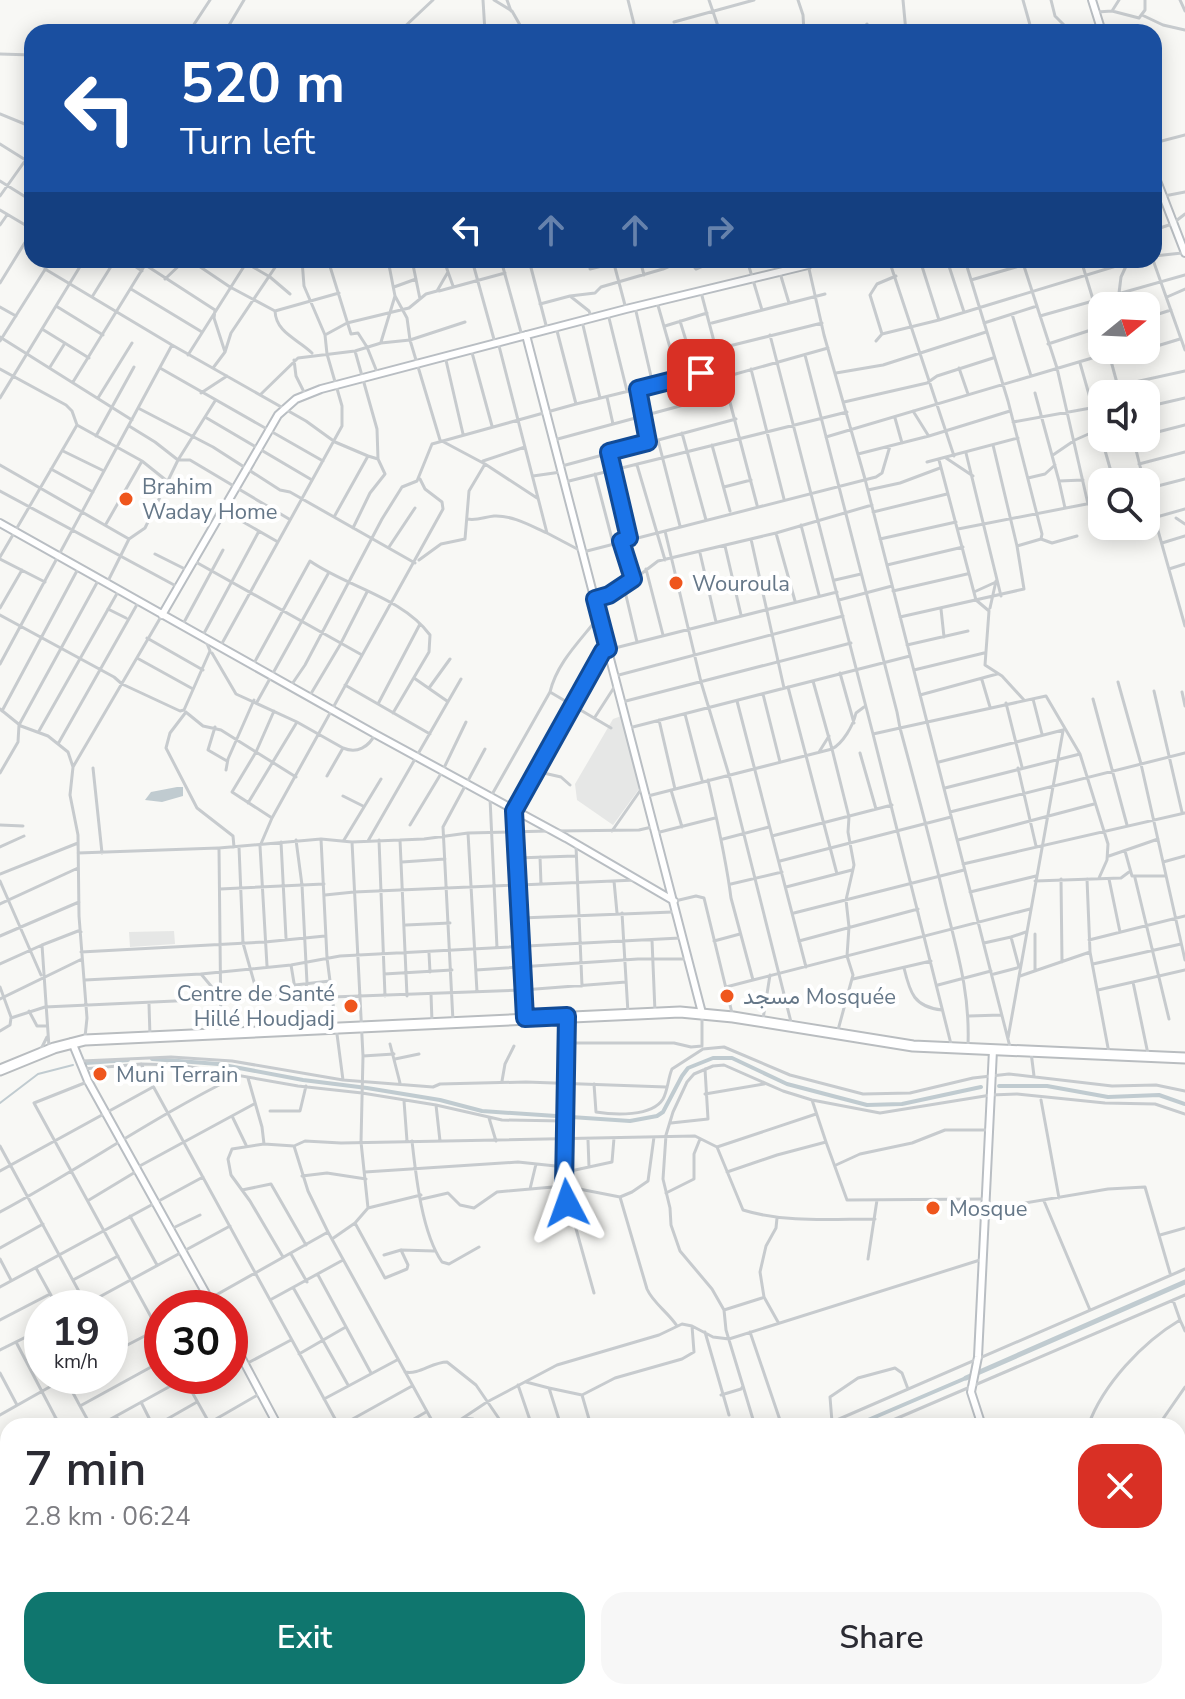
<!DOCTYPE html>
<meta charset="utf-8">
<style>
body{margin:0;font-family:"Nunito Sans",Vazirmatn,sans-serif;background:#f7f7f7;color:#2b2b33;height:100vh;display:flex;flex-direction:column;font-size:30px;white-space:nowrap}
*{box-sizing:border-box;margin:0}
p{font-size:26px;color:#7c7c81}
.icon{flex:none;width:44px;height:44px;fill:none;stroke:currentColor;stroke-width:2;stroke-linecap:round;stroke-linejoin:round}
.map{position:relative;flex:1;overflow:hidden}
.sheet{position:absolute;left:0px;top:1418px;width:1186px;height:282px;display:flex;flex-direction:column;background:#fff;border-radius:24px 24px 0 0;box-shadow:0 4px 20px #0003}
.sheet>*{flex:none}
.top-card{position:absolute;left:24px;top:24px;width:1138px;height:244px;border-radius:24px;box-shadow:0 4px 20px #0003;background:#1a4fa0;color:#fff;overflow:hidden}
.needle{width:52px;rotate:72deg}
.tools{position:absolute;left:1088px;top:292px;display:grid;gap:16px}
.tools a{display:grid;place-items:center;width:72px;height:72px;border-radius:16px;background:#fff;box-shadow:0 4px 20px #0003;font-size:40px}
.speed{position:absolute;left:24px;top:1290px;display:flex;gap:16px;font-size:40px;font-weight:700;text-align:center}
.speed>*{display:grid;place-content:center;width:104px;height:104px;border-radius:50%;background:#fff;box-shadow:0 4px 20px #0003;line-height:1}
.speed small{font-size:20px;font-weight:400}
.speed .limit{border:12px solid #d22;background:#fff;color:#111}
.pin{position:absolute;display:grid;place-items:center;width:68px;height:68px;color:#fff;margin:-34px;border-radius:16px;box-shadow:0 4px 12px #0006}
.me{position:absolute;width:88px;margin:-44px;rotate:356deg;stroke-linejoin:round;filter:drop-shadow(0 0 6px #0008)}
.turn{display:flex;align-items:center;gap:28px;height:168px;padding:0 24px;font-size:36px}
.turn .icon{width:104px;height:104px;stroke-width:2.5}
.turn b{display:block;font-size:56px;line-height:68px}
.lanes{display:flex;align-items:center;height:76px;padding:0 24px;background:#0003;justify-content:center;gap:40px;direction:ltr}
.lanes .off{opacity:.35}
.round{display:grid;place-items:center;flex:none;width:84px;height:84px;border-radius:24px;background:#f7f7f7}
.overview{display:flex;align-items:center;justify-content:space-between;height:136px;padding:0 24px}
h1{font-size:48px;font-weight:600;line-height:60px}
.cta{display:flex;gap:16px;margin-top:auto;padding:16px 24px}
.cta a{flex:1;height:92px;border-radius:24px;background:#0f766e;color:#fff;font-size:32px;font-weight:600;line-height:92px;text-align:center}
.cta a+a{background:#f7f7f7;color:#2b2b33}
.map>svg:first-child{display:block}
.built{fill:#e6e7e6}
.water{fill:#c0cbd0}
.lines{fill:none;stroke-linecap:round;stroke-linejoin:round}
.stream{stroke:#c0cbd0;stroke-width:2}
.canal{stroke:#c0cbd0;stroke-width:4}
.river{stroke:#c0cbd0;stroke-width:5}
.secondary-casing{stroke:#b9bec3;stroke-width:10}
.highway-casing{stroke:#b9bdc0;stroke-width:13}
.street{stroke:#c7cbce;stroke-width:3}
.secondary{stroke:#fff;stroke-width:6}
.highway{stroke:#fff;stroke-width:9}
.route-casing{stroke:#114b97;stroke-width:20}
.route{stroke:#1a73e8;stroke-width:14}
.poi-dot{fill:#ef561d;stroke:#fff;stroke-width:3}
.labels{text-anchor:middle;stroke-width:8;stroke-linejoin:round;paint-order:stroke}
.poi-label{font-size:22px;fill:#657788;stroke:#fff;text-anchor:start}
</style>
<div class="map">
<svg width="1185" height="1699" viewBox="0 0 1185 1699">
<rect width="100%" height="100%" fill="#f8f8f5"/>
<!-- built -->
<path class="built" d="M624 715 642 785 613 825 577 800 575 784 613 719Z
M174 931 175 944 130 947 129 932Z"/>
<!-- water -->
<path class="water" d="M177 787H183V796L162 802 145 800 151 792Z"/>
<g class="lines">
<!-- stream -->
<path class="stream" d="M0 1103 38 1074 73 1065"/>
<!-- canal -->
<path class="canal" d="M152 1059 218 1064 303 1080 367 1088 440 1100 482 1111 630 1121 657 1116 663 1112 682 1076 688 1068 713 1058H732L787 1084 867 1105 902 1104 981 1087
M86 1063 128 1060
M999 1086H1047L1108 1097 1159 1095 1185 1104
M854 1426 966 1378
M603 1699 609 1692"/>
<!-- river -->
<path class="river" d="M966 1378 1185 1282
M1070 1692 1072 1699"/>
<!-- secondary casing -->
<g class="secondary-casing">
<path id="secondary" d="M1092 0 1102 32
M1154 173 1185 253
M526 335 702 1013
M0 523 375 734 566 838 674 901
M162 615 278 415 296 399 321 389 626 309 808 265
M72 1042 88 1081 214 1308
M230 1336 278 1426
M982 1426 971 1392 978 1357 993 1050
M1178 1456 1185 1446
M1178 1466 1185 1456
M0 1607 8 1622
M47 1692 51 1699
M358 1699V1692
M1002 1699 1007 1692
M1007 1699 1013 1692"/>
</g>
<!-- highway casing -->
<g class="highway-casing">
<path id="highway" d="M0 1070 54 1048 85 1040 680 1012 733 1017 913 1046 1185 1058"/>
</g>
<!-- street -->
<path class="street" d="M483 0 485 32
M494 0 512 11 524 32
M507 0 511 11
M628 0 636 32
M709 0 720 32
M798 0 803 15 804 32
M903 0 906 32
M1023 0 1032 32
M1051 0 1055 16 1071 32
M1180 0 1185 11
M1112 11 1139 18 1145 10V0
M1097 12 1112 11 1119 0
M1142 15 1163 25 1185 30
M674 22 754 0
M189 32 210 0
M225 32 244 0
M399 32 433 0
M861 32 867 24
M0 54 32 55
M0 114 32 127
M1154 143 1185 135
M0 144 32 164
M0 181 32 201
M0 196 32 151
M1154 198 1185 192
M0 210 32 229
M0 225 7 215
M1154 230 1172 224 1185 214
M1154 256 1182 253
M126 260 142 271
M190 260 230 287 275 311 339 293
M241 260 270 277 290 294
M328 260 351 334 358 333 367 347 377 372
M388 260 395 296 407 318 410 340 440 440 485 464 537 498
M412 260 420 299
M472 260 495 343
M501 260 522 336
M529 260 547 329
M613 260 626 309
M640 260 644 275
M689 260 696 269 717 260
M747 260 762 310
M807 260 824 335 865 479 1010 1047
M889 260 954 456
M920 260 939 320
M947 260 964 312
M965 260 1008 401 1042 534 1041 539 1017 546
M1022 260 1057 368 1088 504
M1081 260 1102 329
M1153 260 1185 350
M389 265 412 260
M147 266 215 310 214 318 225 352
M45 269 172 345 306 421 335 442 368 456
M590 269 614 263
M448 272 453 286
M780 273 789 303
M165 279 185 260
M971 280 1040 260
M0 283 32 231
M394 287 416 279
M131 289 202 332
M439 291 505 273
M701 292 757 505
M1119 293 1121 277 1127 264
M570 296 595 293 601 287 663 269 670 266V260
M92 297 115 260
M1167 297 1185 289
M657 302 679 379
M540 304 570 296 589 311 591 316
M56 306 103 335
M0 307 16 316
M635 307 653 385
M275 311C276 333 298 339 312 353
M608 314 627 391
M1012 314 1031 376
M1040 316 1185 275
M1146 318 1171 310
M582 321 600 398
M680 321 688 347
M712 323 825 294
M984 323 1037 306
M665 326 707 313
M556 327 576 404
M42 329 89 358
M882 334 870 295 877 284 896 276
M325 335 347 323 409 308 426 294 437 291 448 272 444 260
M770 335 873 734
M0 337 132 420
M0 341 51 260
M876 341 882 334 939 320 1136 260
M381 342 395 296
M498 342 547 533 583 552 876 477 882 473 890 446
M1048 344 1094 329H1102
M471 349 492 426
M717 349 822 323
M1108 350 1120 394
M672 351 715 341
M188 355 248 260
M805 355 897 712 900 728 873 734 951 1044
M445 356 463 434
M294 360 296 376 305 394
M1111 360 1180 339
M1080 363 1114 482
M50 367 65 343
M160 368 323 461
M213 368 225 352 231 333 280 260
M959 368 968 394
M0 369 66 405 72 411 77 425 0 557
M751 369 784 499
M836 373 883 365 986 332
M725 377 828 348
M73 382 148 260
M1117 386 1185 371
M638 391 648 442
M201 393 227 376
M1035 393 1059 481 1083 480
M260 395 298 358 355 351 381 343 410 340 465 322
M607 397 613 424
M0 398 84 260
M98 398 132 343
M844 402 927 383 937 376 993 358
M1146 407 1185 398
M138 408 213 447 280 490 290 492 415 563
M913 411 928 435
M205 417 312 480
M895 418 902 443
M1013 422 1102 406
M77 425 142 461 167 481
M129 426 155 442 178 460H190L289 519
M682 433 706 520
M1146 435 1185 425
M96 436 134 367
M826 437 1109 353
M1133 438 1144 482
M554 440 728 393
M658 440 680 526
M712 445 730 511
M63 451 104 471
M609 452 629 538
M966 453 1001 596
M858 454 929 436 1010 411
M1053 455 1075 440 1102 428
M946 458 973 476
M939 460 976 600 989 611 985 665 1002 676 1024 700
M483 461 525 447
M927 462 1018 438
M1139 464 1185 452
M0 465 129 539
M637 465 665 560
M562 466 736 419
M51 469 93 492
M595 474 613 543
M533 476 561 472
M1028 478 1045 474 1055 465
M1059 481 1065 508
M565 482 847 412
M724 487 751 480
M1146 488 1185 626
M1146 489 1185 479
M868 490 900 483 940 468
M0 491 176 586
M1091 503 1102 523
M224 511 278 542
M873 512 947 494
M334 517 368 456 378 459
M1176 518 1185 524
M467 519C477 521 484 517 494 516 512 515 531 526 547 533
M1146 520 1185 509
M106 524 142 461
M801 525 819 595
M353 528 370 493 385 474 378 459 377 429 355 351
M958 529 1102 501
M665 531 701 682 729 775 791 1022
M776 533 795 601
M751 539 784 688
M880 539 956 522
M1041 539 1052 543 1077 536
M622 541 633 579
M1162 543 1185 536
M725 546 741 615
M389 547 415 508
M700 553 716 622
M155 554 187 570
M0 559 45 582
M419 560 441 544 465 539 469 491 485 464
M194 561 362 655
M887 565 963 547
M646 569 663 635
M1169 569 1185 564
M835 580 861 574
M107 583 129 539 145 528 178 460 215 401
M624 587 637 642
M893 591 967 574
M974 592 996 582
M595 599 624 587 658 561 776 533 872 505
M839 600 892 586
M0 608 22 570
M990 608 996 581
M108 609 126 618
M941 609 944 637
M0 615 114 677 122 684 180 711 184 710 210 651 206 641
M900 617 1024 589 1017 546 993 445
M182 626 223 550
M202 637 259 531
M147 638 203 670
M907 645 968 631
M220 647 342 426V406L327 354 325 335 304 286 302 260
M212 653 236 694 297 722 343 748 327 776
M137 658 193 689
M0 664 172 345
M253 665 310 561C347 587 402 597 430 635L429 652 393 713
M914 670 984 653
M840 673 854 723
M615 676 843 616
M414 678 447 701
M982 680 990 707
M1118 682 1141 764 1185 960
M345 685 430 734
M290 687 305 665 382 519 402 487 417 481 432 444 576 404 723 368
M788 687 837 874
M429 688 450 659
M1154 691 1182 812
M550 692 611 728
M1182 692 1185 706
M763 694 780 762
M920 695 997 674
M309 697 340 645 367 592
M1033 699 1042 734
M1093 699 1127 825
M737 701 806 967
M257 702 328 574
M622 702 851 643
M1006 703 1022 767
M378 704 420 624
M0 709 21 726 48 736 68 752 73 767
M2 711 79 567
M186 712 170 733 166 748 197 808 233 836 234 847
M187 713 203 726 221 730 296 777
M685 714 702 780
M595 717 615 686
M659 720 675 789
M215 727 208 750 227 761
M629 728 910 656
M39 731 119 590
M58 744 139 601
M343 748C357 754 369 747 375 734
M819 752 829 736
M860 753 876 809
M939 762 1063 730
M93 768 102 853
M1018 768 1036 846
M226 770 228 759 254 700
M535 771 561 777 570 785
M0 773 18 742 19 725 99 579
M708 780C717 820 726 858 731 898L753 980 1030 909
M945 788 1080 754
M671 790 682 827
M343 796 363 806
M648 796 832 749 813 681
M248 803 297 722
M950 812 1185 753
M272 818 232 792 256 752 274 711
M0 825 23 826
M410 825 442 772 466 722
M556 831 639 830 652 827
M612 831 642 788
M468 833 477 992
M656 833 715 818
M772 836 892 805
M321 839 327 958 343 1080
M723 839 769 827
M344 840 381 779
M379 840 385 996
M400 840 407 996
M958 840 1094 804
M368 841 461 679
M281 842 286 938
M576 846 582 986
M0 847 24 836
M239 847 243 943 258 996
M1125 851 1132 876H1166
M78 853 218 848
M1109 856 1158 839
M540 857 541 884
M516 858 575 856
M780 861 951 817
M402 862 445 859
M1163 862 1185 856
M963 864 1185 813
M0 874 78 843
M1135 878 1169 1019
M1061 879 1062 962
M1087 879 1090 952 1109 1053
M1109 879 1120 932
M0 881 41 975
M614 881 617 913
M1035 881 1121 878 1129 872
M731 884 782 872
M786 887 852 870
M220 889 324 884
M970 892 1036 876
M325 895 354 892 636 880
M675 901 696 896 704 898 732 1013
M0 904 78 868
M622 913 628 1013
M794 913 964 870
M521 918 673 912
M406 925 450 923
M1035 934V970
M0 936 79 902
M652 940 655 1012
M1089 940 1185 916
M714 941 740 934
M799 941 918 909
M984 943 1011 937
M497 948 490 798 550 692C557 663 579 642 597 619
M81 952 265 942 325 936
M429 953 430 972
M0 964 42 945
M1093 964 1181 944
M291 965 296 995
M267 966 260 846 272 818 443 509 442 502 425 489 420 479
M1019 967 1011 937 1026 932
M904 968C910 993 914 1007 942 1010
M476 970 638 959H688
M384 974 452 970
M994 974 1017 968
M1020 976 1090 952
M853 979 931 961
M85 980 201 974
M295 985 330 981
M938 985 991 971
M0 987 11 1017
M726 987 753 980
M1098 990 1133 982
M431 994 432 1022
M332 997 523 990 626 982
M221 998 201 974 291 965 340 956 680 938
M0 999 82 959
M149 1004 150 1036
M29 1011 37 1026H46
M969 1016 1001 1015
M702 1017V1045
M525 1018 514 811 603 651 837 592
M763 1019 770 975
M567 1020 564 1186 594 1293
M453 1021 443 827 485 749
M221 1030 219 848 321 839 352 842
M838 1030 853 975 847 956 849 927 846 900 854 865 848 832 849 817 832 749C843 743 853 726 856 713L864 707
M0 1031 10 1025 11 1018 45 1007 305 995 307 983 302 885 296 840
M85 1037 87 1018 79 916 78 835 70 795 73 767 162 615
M1008 1038 1063 731
M565 1043H674L691 1047 702 1046
M390 1044 400 1083
M968 1045C970 994 958 955 946 906 932 846 916 787 900 728L1046 696 1080 754 1108 844 1107 860 1099 878
M49 1047 42 945 78 931 81 932
M40 1051 47 1037
M1031 1052 1034 1076
M1148 1054 1133 982 1185 970
M363 1056 394 1054
M395 1059 419 1054
M82 1061 171 1057 232 1061 343 1080 433 1087 440 1084 526 1082 666 1087
M141 1064 339 1426
M83 1069 141 1064 179 1065 298 1086 362 1093 436 1105 502 1120 564 1121
M248 1078 262 1127 264 1144
M502 1081 505 1064 514 1046
M87 1082 34 1103 162 1337
M594 1084 596 1112C614 1115 652 1117 663 1099 668 1090 668 1078 672 1069L703 1049 724 1047 790 1075 863 1094 910 1093 973 1078 1009 1074 1112 1086 1156 1085 1185 1091
M705 1094 764 1084
M812 1100 826 1142
M1041 1100 1059 1198
M404 1101 407 1141
M436 1105 440 1141
M270 1111H300L306 1086
M232 1116 246 1145
M489 1118 496 1141
M671 1123 708 1119 705 1069
M588 1140 589 1167
M412 1141C416 1177 422 1233 442 1262L449 1264 479 1247
M0 1146 88 1308
M717 1147 816 1114
M836 1165 860 1154 912 1143 945 1130H989
M136 1168 254 1104
M0 1171 153 1087
M365 1172 518 1162 565 1167
M566 1172 612 1162 614 1138
M727 1172 777 1155 826 1142 847 1200 985 1199
M302 1176 327 1173 366 1179
M530 1189 536 1164
M242 1190 271 1184 306 1245
M666 1193 694 1179V1154L700 1139
M620 1197 647 1289C653 1303 668 1312 677 1326
M422 1199 448 1193 460 1205 474 1208 497 1192 564 1186 620 1197 632 1192 648 1181 654 1137
M89 1200 137 1171
M1044 1201 1090 1310
M985 1205 995 1208 1108 1189 1145 1187 1170 1273
M368 1208 361 1142 363 1056 352 842 424 839 468 833 549 831
M0 1212C80 1169 155 1116 237 1076
M130 1216 157 1265
M777 1218 776 1228 766 1246 760 1272 764 1297 778 1322
M355 1223 385 1278 407 1269 408 1265 401 1250
M171 1229 200 1215
M328 1232 435 1426
M1160 1235 1185 1228
M332 1239 355 1223 368 1208 421 1195
M0 1248 43 1224
M291 1254 307 1282
M384 1255 401 1250 434 1251
M283 1257 250 1201 231 1175 228 1159 232 1149 264 1144 294 1146 305 1141 341 1143 695 1136 717 1147 743 1210C785 1223 831 1219 875 1219
M0 1259 11 1280
M868 1259 877 1200
M36 1268 58 1308
M318 1275 371 1373
M73 1280 118 1256
M0 1287 203 1177
M294 1289 348 1385
M270 1300 343 1260
M79 1308 230 1226
M193 1308 328 1232 308 1191 294 1146
M724 1310 762 1298
M0 1320 50 1294
M1180 1320 1185 1331
M705 1332 729 1415
M750 1332 782 1426
M16 1342 60 1426
M0 1350 42 1329
M110 1354 162 1327
M299 1354 344 1328
M246 1364 291 1340
M29 1366 42 1359
M405 1372C419 1375 432 1362 447 1362L476 1385 504 1426
M0 1373 17 1405
M183 1376 211 1426
M65 1378 80 1406 162 1361
M526 1382 549 1388 561 1426
M518 1385 532 1426
M743 1386 755 1426
M549 1388 582 1395 615 1378 682 1359 694 1352 692 1326
M582 1395 591 1426
M721 1395 741 1389 743 1386 726 1330 724 1310 712 1289 680 1251 671 1225 670 1208 663 1179 666 1135 673 1112 687 1082 694 1074 713 1066 724 1065 783 1091 812 1100 880 1113 991 1095 1017 1094 1105 1103 1155 1104 1185 1114
M324 1399 397 1360
M141 1402 153 1426
M80 1406 91 1426
M0 1415 69 1376
M116 1416 122 1426
M463 1418 473 1419 477 1426
M832 1422 830 1397 858 1378 895 1368 902 1373 908 1389
M209 1423 261 1393
M42 1426 56 1418
M98 1426 185 1378
M155 1426 197 1402
M340 1426 412 1386
M402 1426 426 1412
M451 1426 487 1402 557 1365 659 1335 682 1324 692 1326 713 1337 729 1339 980 1260
M823 1426 1185 1269
M879 1426 1185 1295
M1088 1426C1103 1384 1143 1342 1180 1320L1173 1300
M1158 1426 1185 1387
M0 1449 8 1445
M0 1478 8 1474
M0 1479 7 1494
M1178 1489 1184 1504
M1178 1512 1185 1503
M1178 1543 1185 1541
M0 1545 8 1560
M1178 1558 1185 1581
M0 1575 8 1570
M1178 1598 1185 1596
M0 1606 8 1602
M1178 1629 1185 1627
M1180 1655 1185 1669
M0 1664 8 1678
M1178 1686 1185 1685
M15 1692 19 1699
M82 1692 86 1699
M119 1692 123 1699
M238 1692 242 1699
M299 1692 303 1699
M422 1692 428 1699
M1108 1692 1110 1699
M1164 1692 1167 1699
M637 1693 639 1699
M323 1698 334 1692
M36 1699 47 1693
M137 1699 149 1692
M201 1699 209 1694
M438 1699 440 1692
M469 1699 494 1692
M587 1699 592 1692
M613 1699 618 1692
M679 1699 693 1692
M759 1699 802 1692 824 1699
M858 1699 879 1692
M881 1699 886 1692
M918 1699 924 1692
M957 1699 962 1692
M1042 1699 1047 1692
M1146 1699 1148 1692"/>
<!-- secondary -->
<use href="#secondary" class="secondary"/>
<!-- highway -->
<use href="#highway" class="highway"/>
</g>
<g class="lines">
<!-- route casing -->
<g class="route-casing">
<path id="route" d="M567 1203 564 1186 567 1016 525 1018 514 811 603 651 608 649 595 599 609 595 633 579 621 541 629 538 609 452 648 442 638 389 701 373"/>
</g>
<!-- route -->
<use href="#route" class="route"/>
</g>
<!-- markers -->
<g class="poi-dot">
<circle cx="126" cy="499" r="8"/>
<circle cx="676" cy="583" r="8"/>
<circle cx="727" cy="996" r="8"/>
<circle cx="351" cy="1006" r="8"/>
<circle cx="100" cy="1074" r="8"/>
<circle cx="933" cy="1208" r="8"/>
</g>
<g class="labels">
<!-- poi labels -->
<g class="poi-label">
<text x="142" y="494">Brahim<tspan x="142" dy="25">Waday Home</tspan></text>
<text x="692" y="591">Wouroula</text>
<text x="335" y="1001" text-anchor="end">Centre de Santé<tspan x="335" dy="25">Hillé Houdjadj</tspan></text>
<text x="743" y="1004">مسجد Mosquée</text>
<text x="116" y="1082">Muni Terrain</text>
<text x="949" y="1216">Mosque</text>
</g>
</g>
</svg>
<div class="tools">
<a><svg class="needle" viewBox="-14 -14 28 28"><path d="M0-13l5 13h-10z" fill="#e53935"/><path d="M0 13l5-13h-10z" fill="#7c7c81"/></svg></a>
<a><svg class="icon" aria-label="sound" viewBox="0 0 24 24"><path d="M4 9h4l5-4v14l-5-4H4zM17 9q2 3 0 6"/></svg></a>
<a><svg class="icon" aria-label="search" viewBox="0 0 24 24"><circle cx="10" cy="10" r="6"/><path d="M15 15l6 6"/></svg></a>
</div>
<div class="speed"><div>19<small>km/h</small></div><div class="limit">30</div></div>
<div class="pin" style="left:701px;top:373px;background:#d93025"><svg class="icon" aria-label="arrive" viewBox="0 0 24 24"><path d="M6 21V4h12l-3 4 3 4H6"/></svg></div>
<svg class="me" style="left:567px;top:1203px" viewBox="-20 -20 40 40"><path d="M0-17L14 15 0 8-14 15z" fill="#1a73e8" stroke="#fff" stroke-width="4"/></svg>
<div class="top-card">
<div class="turn"><svg class="icon" aria-label="left" viewBox="0 0 24 24"><path d="M17 20v-9H6M10 6l-5 5 5 5"/></svg><div><b>520 m</b>Turn left</div></div>
<div class="lanes"><svg class="icon" aria-label="left" viewBox="0 0 24 24"><path d="M17 20v-9H6M10 6l-5 5 5 5"/></svg><svg class="icon off" aria-label="ahead" viewBox="0 0 24 24"><path d="M12 20V5M6 11l6-6 6 6"/></svg><svg class="icon off" aria-label="ahead" viewBox="0 0 24 24"><path d="M12 20V5M6 11l6-6 6 6"/></svg><svg class="icon off" aria-label="right" viewBox="0 0 24 24"><path d="M7 20v-9h11M14 6l5 5-5 5"/></svg></div>
</div>
<section class="sheet">
<div class="overview"><div><h1>7 min</h1><p>2.8 km · 06:24</p></div><a class="round" style="background:#d93025;color:#fff"><svg class="icon" aria-label="close" viewBox="0 0 24 24"><path d="M6 6l12 12M18 6L6 18"/></svg></a></div>
<div class="cta"><a>Exit</a><a>Share</a></div>
</section>
</div>
